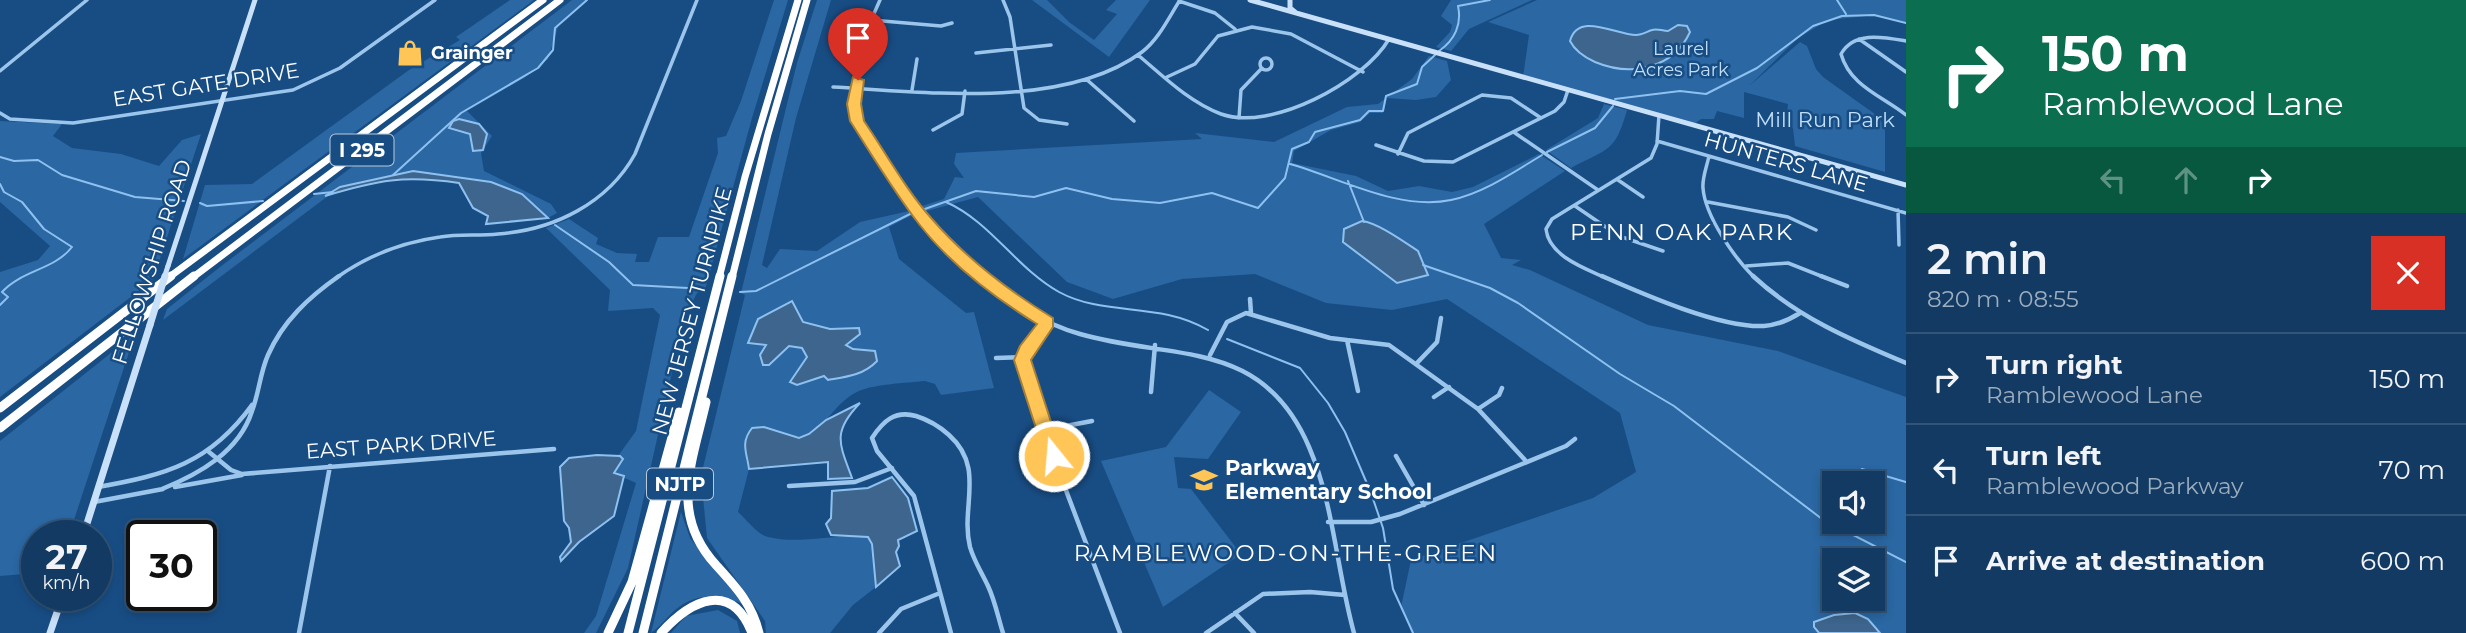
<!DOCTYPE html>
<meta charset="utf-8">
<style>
body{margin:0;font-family:Montserrat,sans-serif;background:#1b4169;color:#f1f3f6;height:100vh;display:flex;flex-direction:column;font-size:26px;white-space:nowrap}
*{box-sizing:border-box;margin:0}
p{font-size:23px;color:#9cadbe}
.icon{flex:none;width:38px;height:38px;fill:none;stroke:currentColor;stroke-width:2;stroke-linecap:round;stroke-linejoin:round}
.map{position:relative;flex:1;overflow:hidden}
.panel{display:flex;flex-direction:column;background:#123a63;width:560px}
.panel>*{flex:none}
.banner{background:#0b6e4f;color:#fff;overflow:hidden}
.buttons{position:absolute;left:1822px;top:471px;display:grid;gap:14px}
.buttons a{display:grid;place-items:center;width:63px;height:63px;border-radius:0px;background:#123a63;box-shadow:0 4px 10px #0003,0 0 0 2px #315478;font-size:35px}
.speed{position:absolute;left:21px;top:520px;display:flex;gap:14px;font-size:35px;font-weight:700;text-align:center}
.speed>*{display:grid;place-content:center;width:91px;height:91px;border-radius:50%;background:#123a63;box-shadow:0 4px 10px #0003,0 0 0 2px #315478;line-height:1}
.speed small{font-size:18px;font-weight:400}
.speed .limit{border:4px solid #111;border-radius:10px;background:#fff;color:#111}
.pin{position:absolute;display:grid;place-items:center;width:60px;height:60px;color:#fff;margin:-72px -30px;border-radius:50% 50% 50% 0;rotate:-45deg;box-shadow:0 0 7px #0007}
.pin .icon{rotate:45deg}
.me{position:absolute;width:77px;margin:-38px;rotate:343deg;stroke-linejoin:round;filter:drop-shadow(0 0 5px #0008)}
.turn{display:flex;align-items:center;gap:24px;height:147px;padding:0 21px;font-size:32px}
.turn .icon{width:91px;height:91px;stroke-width:2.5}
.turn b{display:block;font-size:49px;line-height:60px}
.lanes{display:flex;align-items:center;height:66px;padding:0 21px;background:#0003;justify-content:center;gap:35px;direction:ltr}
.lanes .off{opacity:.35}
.round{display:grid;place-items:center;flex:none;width:74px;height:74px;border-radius:0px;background:#1b4169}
.headline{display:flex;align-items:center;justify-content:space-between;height:119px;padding:0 21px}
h1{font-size:42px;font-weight:600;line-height:52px}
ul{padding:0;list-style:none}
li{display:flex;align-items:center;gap:21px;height:91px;padding:0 21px;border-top:2px solid #315478}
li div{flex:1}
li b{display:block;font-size:26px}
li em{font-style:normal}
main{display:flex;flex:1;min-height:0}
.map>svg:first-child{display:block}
.green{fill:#2a67a3;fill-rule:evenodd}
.water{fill:#3d658d;stroke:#8ec1ef;stroke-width:2}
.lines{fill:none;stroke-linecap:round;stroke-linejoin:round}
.stream{stroke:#8ec1ef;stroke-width:2}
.street-far1{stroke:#9cc5ec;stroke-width:3.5}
.street{stroke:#9cc5ec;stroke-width:4.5}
.secondary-far1{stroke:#c9e0f9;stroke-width:5}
.secondary{stroke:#c9e0f9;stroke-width:7}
.highway-far1{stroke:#fff;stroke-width:7}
.highway{stroke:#fff;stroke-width:9}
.secondary-bridge-far1{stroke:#c9e0f9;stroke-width:5}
.secondary-bridge{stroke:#c9e0f9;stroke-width:7}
.route{fill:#ffc557;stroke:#a68039;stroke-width:2}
.labels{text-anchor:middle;stroke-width:5;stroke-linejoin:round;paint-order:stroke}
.far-park-label{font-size:18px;fill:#c1def9;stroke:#184d84}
.far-poi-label{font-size:18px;font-weight:bold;fill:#fff;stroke:#184d84;text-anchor:start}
.shield{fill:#184d84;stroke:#bacada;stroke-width:2}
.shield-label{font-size:19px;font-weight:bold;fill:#fff}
.street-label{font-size:21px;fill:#fff;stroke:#184d84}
.park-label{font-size:21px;fill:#c1def9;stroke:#184d84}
.poi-label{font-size:21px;font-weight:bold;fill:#fff;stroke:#184d84;text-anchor:start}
.neighbourhood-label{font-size:23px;letter-spacing:2px;fill:#fff;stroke:#184d84}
</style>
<main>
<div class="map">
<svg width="1906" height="633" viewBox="0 0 1906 633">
<rect width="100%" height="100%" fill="#184d84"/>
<!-- green -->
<path class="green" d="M510 0H534L183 259 205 185 252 184 409 70 460 40 456 37Z
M572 0H588L559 24 548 59 524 78 467 111 492 136 481 153 484 171 551 204 557 213 548 218 522 194 491 182 413 171 340 187 163 320 167 309 220 267Z
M774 0H788L752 118 705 290 697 293 684 319 628 568 596 633H584L596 616 636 483 614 473 623 461 618 456 636 431 660 315 653 308 608 311 610 290 546 228 569 219 598 238 596 244 617 253 637 254 635 262H649L658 237H689L718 153 717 138 726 136 741 101Z
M817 0H831L796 118 762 265 767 268 780 249 817 251 860 222 909 211 912 215 889 227 899 259 966 313 974 312 994 388 941 395 935 384 925 381C907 383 870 384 855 393 826 408 819 451 779 432L746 459 749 469 738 512C746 519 758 535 768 537 801 545 835 533 868 537L872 544 876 587 853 605 830 633H766L765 621 707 538 701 476 745 295 741 293 797 63Z
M1032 0H1047L1069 22 1094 40 1117 14 1106 10 1116 0H1150L1109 57Z
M1451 0H1532L1469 29 1451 51 1436 47 1450 32 1452 25 1441 16Z
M1537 0H1906V23L1876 15 1828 20 1798 38 1749 86 1800 42 1807 46 1816 69 1823 77 1879 117 1885 130V172L1795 146 1793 128 1786 123 1788 104 1744 92V118L1717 111 1714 119H1701L1693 125 1523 77 1529 35 1488 22Z
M1429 56 1447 61 1451 80 1436 97 1416 100 1387 98 1383 113H1370L1360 122 1331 130 1294 151 1292 163 1356 176 1388 191 1419 186 1452 192 1473 187 1539 154 1565 171 1484 224 1501 258 1521 260 1512 265 1530 270 1648 325 1778 351 1906 397V633H1412L1401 607 1411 560 1593 498 1636 472 1620 413 1447 299 1392 310 1326 303 1255 274 1182 279 1113 299 1067 282 978 197 923 212 919 207 944 199 955 177 964 178 954 164 956 153 1202 139 1195 133 1274 142 1347 107 1378 104 1412 79ZM1834 483H1872V522H1834ZM1834 560H1872V598H1834Z
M1604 104 1627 110C1615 153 1608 148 1571 168L1546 150 1598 118Z
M0 121 62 124 53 136 72 148 121 154 159 166 182 140 201 134 153 280 0 397V272L38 260 50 246 0 202Z
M135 334 69 535 37 536V573L0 576V441Z
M1209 390 1241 412 1208 459 1174 457 1178 488 1191 489 1241 554 1163 607 1101 461 1166 447Z
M681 512 690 538 743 604C720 594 696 592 675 610 667 617 660 627 651 633Z
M718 610 737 621 740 633H671L686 616Z"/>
<!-- water -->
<path class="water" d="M1678 25 1687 26 1690 32C1673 69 1631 77 1595 62 1584 57 1575 51 1570 41 1578 11 1616 35 1636 35 1642 35 1646 32 1652 30 1657 28 1662 31 1668 31Z
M459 119 479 124 487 134 483 150 473 151 470 134 449 128 453 121Z
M413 171 491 182 522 194 548 218 486 224 488 216 473 208 459 183C404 175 378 180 325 196L340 187Z
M1362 221C1378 223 1403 241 1418 251L1428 275 1397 283 1343 242 1344 229Z
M792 301 803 322 830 329 859 328 860 334 846 345 853 349 875 351 877 361C864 375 846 377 828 380L824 376 797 385 790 382 807 357 802 348 789 346 769 365H763L760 355 766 345 748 343 758 319Z
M860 403C832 432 839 443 852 478L828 479V462L749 469C747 453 740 443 752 428L764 427 799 438 809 434 826 420Z
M597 455 620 456 623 459 614 473 624 476 614 516 579 542 561 561 560 557 571 542 569 528 564 521 560 467 569 458Z
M892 477 908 498 917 531 898 540 899 546 896 552 900 566 876 587 872 544 868 537 831 535 826 524 831 518 832 491 868 488Z
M1855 613 1868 619 1880 633H1819L1814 627V622L1834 615Z"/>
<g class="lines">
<!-- stream -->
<path class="stream" d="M1837 0 1846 14
M1439 51C1455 40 1462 24 1458 6L1490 0
M1615 99 1680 91 1706 94 1757 68 1813 26 1842 16 1874 15 1906 23
M1547 152 1595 128 1613 106
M0 157 14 161 38 160 62 175 135 197 184 201
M1290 164C1340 178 1398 211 1451 200 1484 193 1514 172 1542 155
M393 175 461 113 538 68 553 50 555 28 587 0
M1348 181 1364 222
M0 184 4 192 22 202 44 229 72 247C54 270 22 270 2 292L8 297 0 305
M314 194 333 192
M946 202C991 222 1016 268 1059 292 1105 317 1158 301 1208 330
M200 203 207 206 263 201
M922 210 976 191 1034 197 1066 188 1112 199 1160 203 1212 193 1258 208 1285 178 1292 149 1309 142 1315 132 1360 120 1369 111H1383L1386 96 1417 84 1422 67 1435 55
M555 225 609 262 633 285 706 289
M1423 265 1490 288 1518 303 1620 374 1674 406 1822 519 1906 562
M740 292 756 291 912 213
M1227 339 1300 368 1328 403 1345 432 1371 493 1383 528 1393 589 1413 633
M1850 483 1862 469 1906 482
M1821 517 1834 505"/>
<!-- street-far1 -->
<path class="street-far1" d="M880 0C865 32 849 78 855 114 862 150 952 251 981 278
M1003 0 1010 17 1024 108 1039 120 1067 124
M1179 1 1215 13 1235 29
M871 20 941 26 952 23
M1859 39 1906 72
M1906 41C1883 37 1854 31 1841 54 1850 86 1882 96 1906 115
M976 53 1051 45
M1138 55C1163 76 1189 102 1221 114 1271 132 1364 82 1389 39
M1260 64a6 6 0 1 1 12 0a6 6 0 1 1-12 0Z
M0 71 87 0
M1167 77 1195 64 1218 36 1252 27 1291 34 1363 72
M1086 79 1134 121
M833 87C925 92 1064 110 1142 52 1159 39 1169 17 1180 0
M912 90 917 59
M0 113 10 119 73 123 293 90 340 68 435 0
M1239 118 1241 90 1262 68
M933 130 962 114 965 91
M1515 133 1598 190
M1657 141 1906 213
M1376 145 1424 161 1453 162 1555 111 1564 102 1568 90
M1398 154 1408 133 1482 95 1511 98 1541 118
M1709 156C1707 166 1702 178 1703 188 1705 216 1735 259 1755 278
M1618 180 1643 197
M1708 202 1788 217 1816 230
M1575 206 1619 236 1663 251
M1898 210 1899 245
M1746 266 1788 263 1826 278
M336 278C367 256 403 242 440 237 459 234 479 236 498 234 554 230 608 203 635 154L697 0
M1606 278C1584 268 1549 256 1546 229L1552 219 1651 158 1657 144 1659 115"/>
<!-- street -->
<path class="street" d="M979 276C1010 302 1041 323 1080 334 1173 361 1262 337 1309 447 1334 505 1337 572 1354 633
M1602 276C1643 294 1720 328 1764 326 1778 325 1789 320 1800 313
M1753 276C1797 317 1851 340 1906 363
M1821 276 1847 286
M1250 299 1251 313
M1347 340 1358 391
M1210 355 1227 322 1246 313 1330 338 1389 345 1478 409 1525 460
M1023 357 1053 456 1120 633
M1023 357 1048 323
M996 358 1023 357
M1417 363 1437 342 1441 318
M1151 392 1155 345
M1434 397 1449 387
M1478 409 1499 395 1502 388
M1045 430 1092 421
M209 452 231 470 242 474 554 449
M1396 456 1424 505
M789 486 855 482 892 468
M98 487C166 475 210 463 252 405
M175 487 242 475
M162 489C199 474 239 452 252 411 259 393 260 373 268 355 283 321 309 297 339 276
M94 502 163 489
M1328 522H1371L1400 514 1566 446 1575 439
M1235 613 1254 633
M299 633 330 466
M879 633 901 609 940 593
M951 633 914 496 877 451 872 438C883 421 895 410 916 416 929 420 939 426 949 435 986 468 960 507 970 547 974 561 982 573 988 586 995 601 998 617 1003 633
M1206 633 1263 594 1310 592 1345 595"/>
<!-- secondary-far1 -->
<path class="secondary-far1" d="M1250 0 1906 185
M1290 0V8L1295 12
M168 266 255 0"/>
<!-- secondary -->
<path class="secondary" d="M83 536 150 325
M50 633 63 595"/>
<!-- highway-far1 -->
<path class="highway-far1" d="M168 278 543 0
M192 278 560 0
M719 278 745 177 798 0
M732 278 768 134 807 0"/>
<!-- highway -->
<path class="highway" d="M706 402C692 463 669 514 716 565 736 587 752 604 759 633
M0 408 171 276
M0 428 194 276
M608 633 632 582 679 412
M628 633 720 276
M643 633 732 276
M661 633C691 600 731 580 752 633"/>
<!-- secondary-bridge-far1 -->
<path class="secondary-bridge-far1" d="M164 278 168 266"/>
<!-- secondary-bridge -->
<path class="secondary-bridge" d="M150 325 165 276"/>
</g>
<!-- route -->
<path class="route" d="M853 77 864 80 861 104 864 121C886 153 906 190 932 219 966 258 1009 291 1053 318V327L1031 360 1062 456 1060 462H1047L1045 456 1014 360 1020 346 1037 324C995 298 950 264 919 224 894 192 872 155 850 121L847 104Z"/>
<!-- icons -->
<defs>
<g id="shop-bare" transform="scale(2.1)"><path d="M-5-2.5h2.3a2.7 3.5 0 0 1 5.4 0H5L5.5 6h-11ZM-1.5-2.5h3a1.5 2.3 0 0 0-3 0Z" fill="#ffc557" stroke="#184d84" stroke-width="2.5" paint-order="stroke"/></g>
<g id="school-bare" transform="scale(2.1)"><path d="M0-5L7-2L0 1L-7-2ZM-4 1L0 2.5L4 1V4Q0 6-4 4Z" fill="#ffc557" stroke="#184d84" stroke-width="2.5" paint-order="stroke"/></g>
</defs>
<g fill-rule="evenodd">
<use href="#shop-bare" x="410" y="53"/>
<use href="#school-bare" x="1204" y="480"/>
</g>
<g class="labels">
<!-- far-park labels -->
<g class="far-park-label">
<text x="1681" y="55">Laurel<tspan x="1681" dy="21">Acres Park</tspan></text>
</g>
<!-- far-poi labels -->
<g class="far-poi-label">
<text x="431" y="59">Grainger</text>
</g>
<!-- shield labels -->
<g class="shield">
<rect x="330.5" y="134.5" width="63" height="31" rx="5"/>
<rect x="647" y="468.5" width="66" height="31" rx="5"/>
</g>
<g class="shield-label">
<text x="362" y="157">I 295</text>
<text x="680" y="491">NJTP</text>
</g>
<!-- street labels -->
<g class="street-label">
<text transform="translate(206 85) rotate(-9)" y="7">EAST GATE DRIVE</text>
<text transform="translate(1786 162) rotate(16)" y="7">HUNTERS LANE</text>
<text transform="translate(152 262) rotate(-72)" y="7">FELLOWSHIP ROAD</text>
<text transform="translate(692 311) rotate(-75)" y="7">NEW JERSEY TURNPIKE</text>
<text transform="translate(401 445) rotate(-4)" y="7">EAST PARK DRIVE</text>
</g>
<!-- park labels -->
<g class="park-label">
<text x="1825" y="127">Mill Run Park</text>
</g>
<!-- poi labels -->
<g class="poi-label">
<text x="1225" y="475">Parkway<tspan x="1225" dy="24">Elementary School</tspan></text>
</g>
<!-- neighbourhood labels -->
<g class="neighbourhood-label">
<text x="1682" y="240">PENN OAK PARK</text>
<text x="1286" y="561">RAMBLEWOOD-ON-THE-GREEN</text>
</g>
</g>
</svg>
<div class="buttons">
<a><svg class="icon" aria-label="sound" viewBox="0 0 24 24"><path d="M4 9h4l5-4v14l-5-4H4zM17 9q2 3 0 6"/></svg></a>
<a><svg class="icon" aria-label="layers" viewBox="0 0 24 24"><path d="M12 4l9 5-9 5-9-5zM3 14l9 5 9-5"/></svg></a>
</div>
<div class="speed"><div>27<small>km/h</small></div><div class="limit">30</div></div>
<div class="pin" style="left:858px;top:80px;background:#d93025"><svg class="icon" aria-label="arrive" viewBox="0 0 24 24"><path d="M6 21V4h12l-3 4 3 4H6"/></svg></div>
<svg class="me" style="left:1054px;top:456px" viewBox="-20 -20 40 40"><circle r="17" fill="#ffc557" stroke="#fff" stroke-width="3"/><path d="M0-11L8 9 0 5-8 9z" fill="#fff"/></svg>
</div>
<section class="panel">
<div class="banner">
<div class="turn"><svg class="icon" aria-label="right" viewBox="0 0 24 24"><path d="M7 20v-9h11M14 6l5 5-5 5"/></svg><div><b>150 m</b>Ramblewood Lane</div></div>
<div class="lanes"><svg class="icon off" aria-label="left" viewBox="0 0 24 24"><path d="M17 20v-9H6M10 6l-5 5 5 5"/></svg><svg class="icon off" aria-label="ahead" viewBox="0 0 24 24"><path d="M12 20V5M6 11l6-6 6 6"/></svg><svg class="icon" aria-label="right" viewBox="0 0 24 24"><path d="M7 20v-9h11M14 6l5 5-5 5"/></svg></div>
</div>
<div class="headline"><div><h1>2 min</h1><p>820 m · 08:55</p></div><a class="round" style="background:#d93025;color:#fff"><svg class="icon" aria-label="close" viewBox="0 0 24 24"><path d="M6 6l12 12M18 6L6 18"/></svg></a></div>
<ul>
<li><svg class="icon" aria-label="right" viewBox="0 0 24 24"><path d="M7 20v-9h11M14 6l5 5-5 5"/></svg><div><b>Turn right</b><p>Ramblewood Lane</p></div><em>150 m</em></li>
<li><svg class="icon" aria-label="left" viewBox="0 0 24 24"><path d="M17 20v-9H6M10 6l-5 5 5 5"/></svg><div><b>Turn left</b><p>Ramblewood Parkway</p></div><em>70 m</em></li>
<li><svg class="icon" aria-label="arrive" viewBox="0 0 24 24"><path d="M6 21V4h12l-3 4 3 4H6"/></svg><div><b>Arrive at destination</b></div><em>600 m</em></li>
</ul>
</section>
</main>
